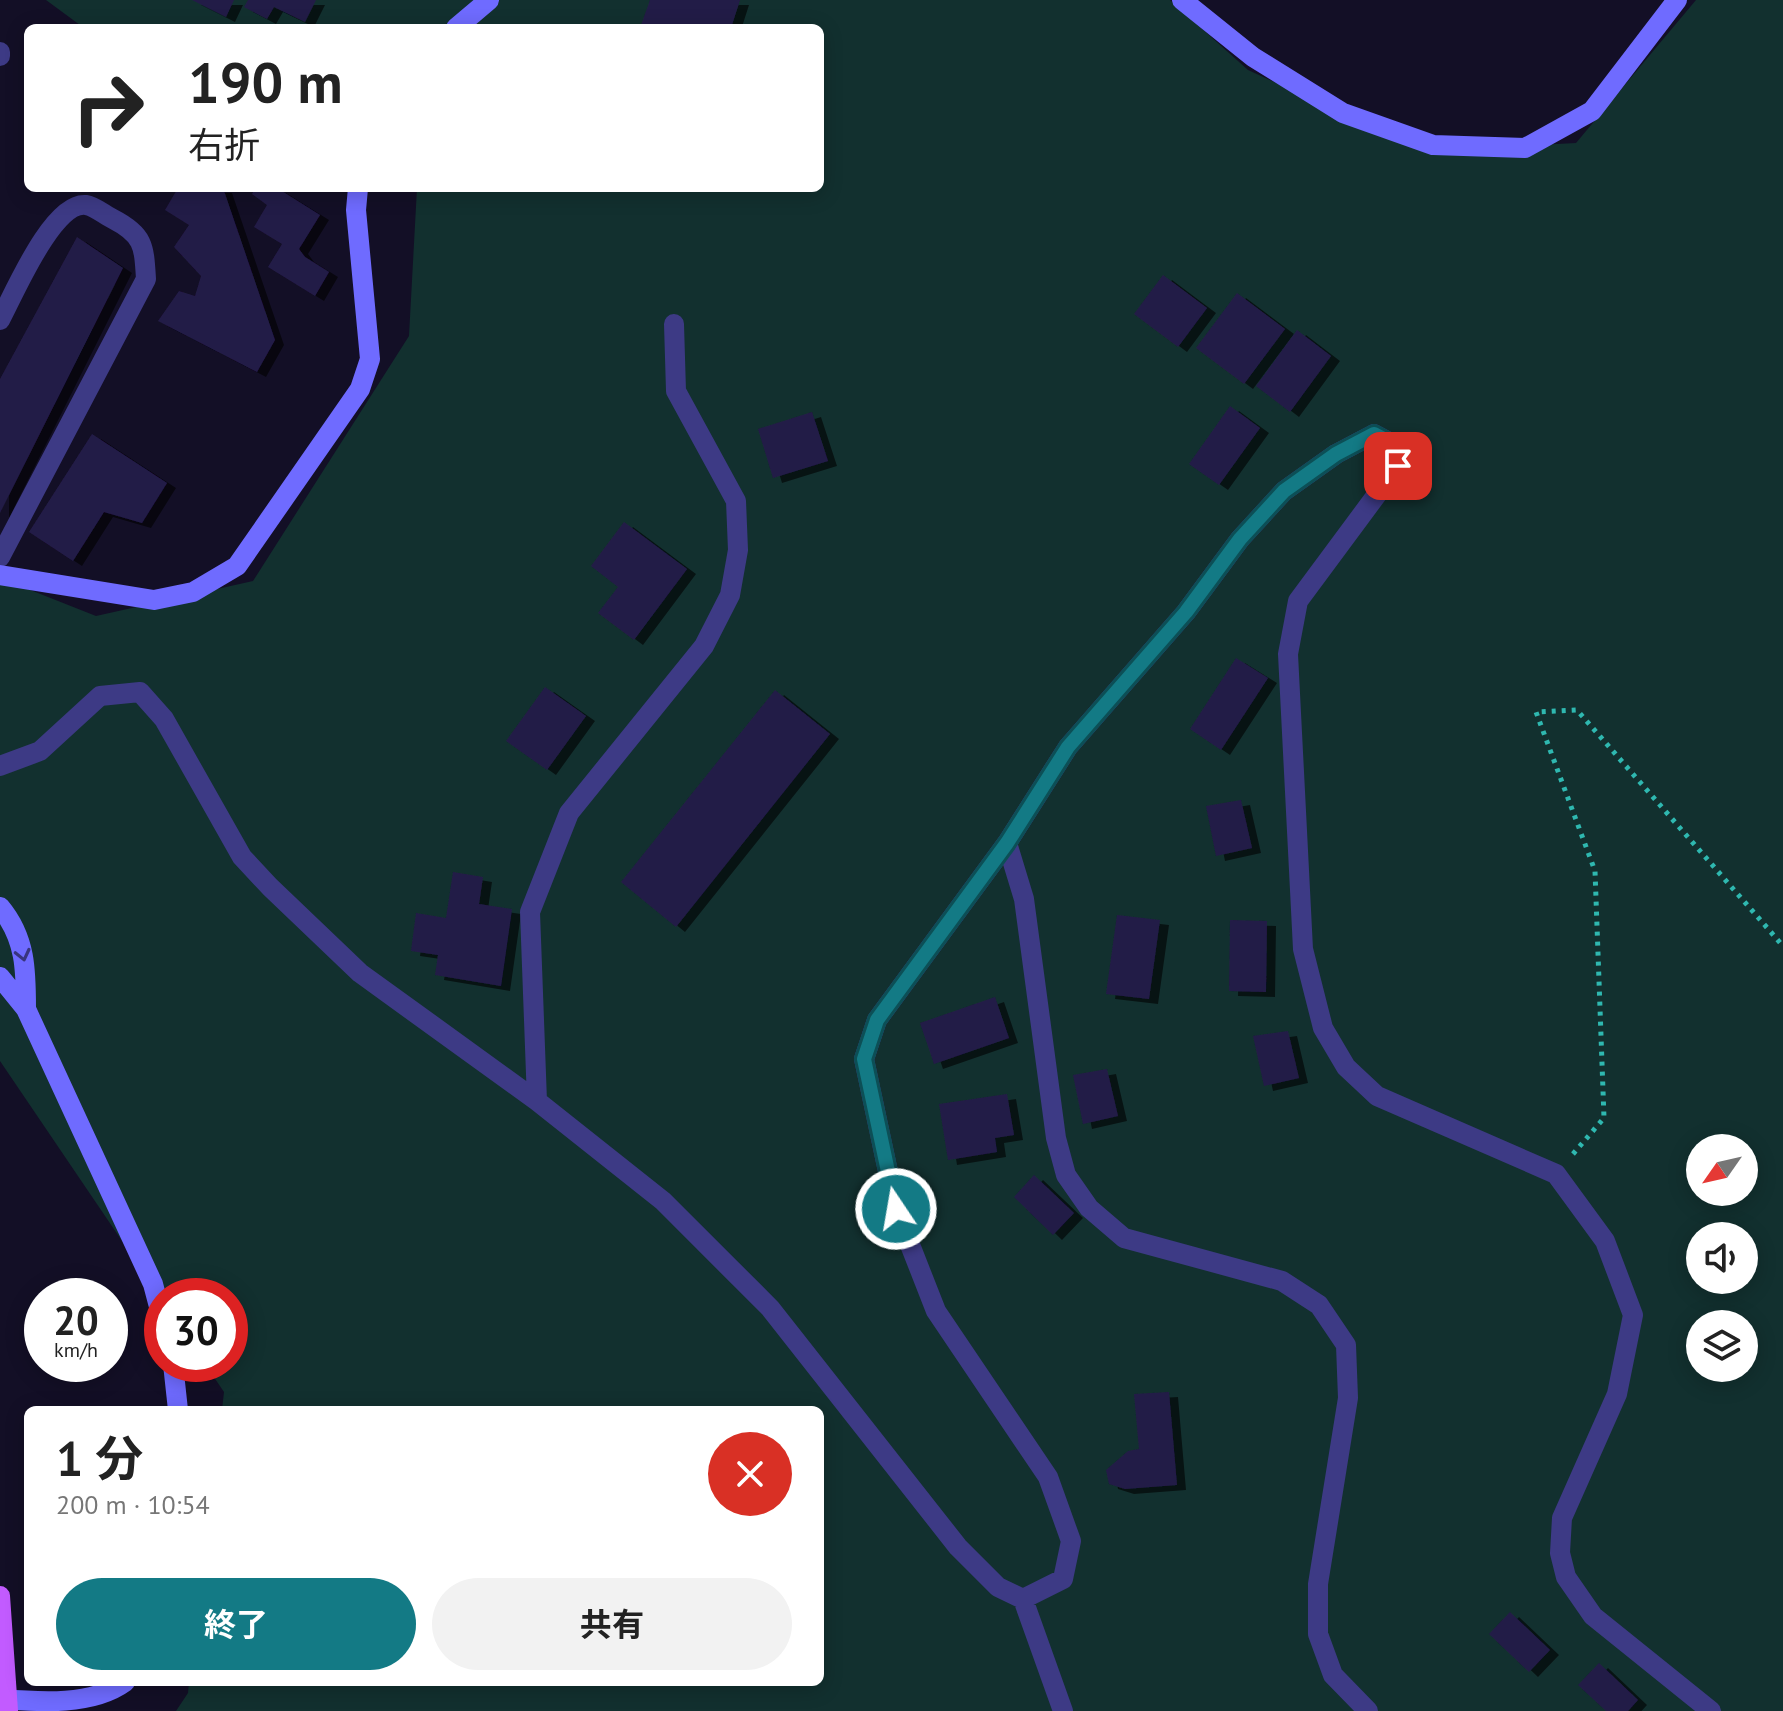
<!DOCTYPE html>
<html lang="ja">
<meta charset="utf-8">
<style>
body{margin:0;font-family:"PT Sans","Noto Sans JP",sans-serif;background:#f2f2f2;color:#222;height:100vh;display:flex;flex-direction:column;font-size:30px;white-space:nowrap}
*{box-sizing:border-box;margin:0}
p{font-size:26px;color:#767676}
.icon{flex:none;width:44px;height:44px;fill:none;stroke:currentColor;stroke-width:2;stroke-linecap:round;stroke-linejoin:round}
.map{position:relative;flex:1;overflow:hidden}
.details{position:absolute;left:24px;top:1406px;width:800px;height:280px;display:flex;flex-direction:column;background:#fff;border-radius:12px;box-shadow:0 4px 20px #0003}
.details>*{flex:none}
.guide{position:absolute;left:24px;top:24px;width:800px;height:168px;border-radius:12px;box-shadow:0 4px 20px #0003;background:#fff;color:#222;overflow:hidden}
.needle{width:52px;rotate:236deg}
.controls{position:absolute;left:1686px;top:1134px;display:grid;gap:16px}
.controls a{display:grid;place-items:center;width:72px;height:72px;border-radius:50%;background:#fff;box-shadow:0 4px 20px #0003;font-size:40px}
.speed{position:absolute;left:24px;top:1278px;display:flex;gap:16px;font-size:40px;font-weight:700;text-align:center}
.speed>*{display:grid;place-content:center;width:104px;height:104px;border-radius:50%;background:#fff;box-shadow:0 4px 20px #0003;line-height:1}
.speed small{font-size:20px;font-weight:400}
.speed .limit{border:12px solid #d22;background:#fff;color:#111}
.pin{position:absolute;display:grid;place-items:center;width:68px;height:68px;color:#fff;margin:-34px;border-radius:16px;box-shadow:0 4px 12px #0006}
.me{position:absolute;width:88px;margin:-44px;rotate:348deg;stroke-linejoin:round;filter:drop-shadow(0 0 6px #0008)}
.turn{display:flex;align-items:center;gap:28px;height:168px;padding:0 32px;font-size:36px}
.turn .icon{width:104px;height:104px;stroke-width:2.5}
.turn b{display:block;font-size:56px;line-height:68px}
.round{display:grid;place-items:center;flex:none;width:84px;height:84px;border-radius:42px;background:#f2f2f2}
.head{display:flex;align-items:center;justify-content:space-between;height:136px;padding:0 32px}
h1{font-size:48px;font-weight:700;line-height:60px}
.button{display:flex;gap:16px;margin-top:auto;padding:16px 32px}
.button a{flex:1;height:92px;border-radius:48px;background:#137a85;color:#fff;font-size:32px;font-weight:700;line-height:92px;text-align:center}
.button a+a{background:#f2f2f2;color:#222}
.map>svg:first-child{display:block}
.green{fill:#12302f;fill-rule:evenodd}
.building{fill:#241b47;filter:url(#shadow)}
.lines{fill:none;stroke-linecap:round;stroke-linejoin:round}
.path{stroke:#2fb8b0;stroke-width:5;stroke-dasharray:4 6;stroke-linecap:butt}
.street{stroke:#3d3a85;stroke-width:20}
.secondary{stroke:#6f6bff;stroke-width:20}
.primary{stroke:#c25bff;stroke-width:20}
.oneway{stroke:#38347d}
.route-casing{stroke:#0c4f56;stroke-width:20}
.route{stroke:#137a85;stroke-width:14}
</style>
<div class="map">
<svg width="1783" height="1711" viewBox="0 0 1783 1711">
<defs>
<filter id="shadow"><feDropShadow dx="9" dy="5" stdDeviation="0" flood-color="#0009"/></filter>
</defs>
<rect width="100%" height="100%" fill="#130f26"/>
<!-- green -->
<path class="green" d="M46 0H1170L1248 70 1425 151 1576 143 1696 0H1783V1711H176L188 1693 189 1682H820V1410H222L224 1392 205 1364H230V1296H162V1300L0 1061V578L96 616 253 581 409 336 417 188H820V28H84ZM1700 1148H1744V1192H1700ZM1700 1236H1744V1280H1700ZM1700 1324H1744V1368H1700Z"/>
<!-- building -->
<path class="building" d="M192 0H234L226 17Z
M248 0H316L305 22 274 7 267 19 244 7Z
M650 0H740L731 28H640Z
M178 188H223L275 340 257 372 158 321 179 291 195 296 201 276 174 247 189 225 165 210Z
M255 188H277L320 215 299 249 305 257 329 272 315 296 268 267 282 244 254 227 267 205 252 194Z
M77 237 123 268 0 513V379Z
M1163 275 1207 308 1178 347 1134 314Z
M1237 293 1285 329 1244 384 1196 348Z
M1297 330 1331 356 1290 412 1256 386Z
M1230 406 1260 428 1219 485 1189 464Z
M812 412 828 461 773 478 758 429Z
M92 434 167 483 142 523 104 512 73 561 29 532Z
M624 522 687 569 634 640 598 613 618 587 591 566Z
M1236 658 1268 678 1221 750 1190 729Z
M545 687 586 716 547 770 506 741Z
M775 690 830 734 676 927 621 882Z
M1241 800 1252 848 1216 856 1206 806Z
M453 872 483 877 479 904 512 909 501 986 435 975 438 955 411 951 416 913 446 918Z
M1117 915 1160 920 1149 999 1106 994Z
M1230 920 1267 921 1266 992 1229 991Z
M995 997 1009 1038 934 1064 920 1023Z
M1288 1031 1299 1078 1264 1086 1253 1036Z
M1107 1069 1118 1116 1083 1124 1073 1075Z
M1007 1094 1014 1135 995 1138 997 1152 948 1160 939 1104Z
M1034 1175 1074 1213 1053 1235 1014 1197Z
M1169 1392 1177 1485 1125 1489 1109 1484 1106 1470 1128 1451 1139 1449 1134 1394Z
M1510 1612 1550 1650 1529 1672 1489 1634Z
M1599 1663 1638 1700 1628 1711H1606L1578 1685Z"/>
<g class="lines">
<!-- path -->
<path class="path" d="M1573 1154 1604 1118 1595 871 1536 712 1577 710 1783 946"/>
<!-- street -->
<path class="street" d="M0 52V56
M0 320C14 294 53 201 86 205 94 206 105 215 113 219 144 235 144 246 146 279L0 557
M0 766 40 751 100 696 140 692 164 719 242 857 270 887 360 973 537 1101 663 1201 770 1308 958 1547 998 1587 1023 1599 1063 1711
M1007 843 1024 899 1056 1138 1066 1175 1089 1208 1124 1238 1282 1281 1319 1305 1346 1345 1348 1398 1318 1584V1634L1333 1675 1368 1711
M537 1101 530 912 569 813 704 646 730 595 738 550 736 501 676 391 674 324
M1023 1599 1063 1579 1071 1541 1048 1477 936 1311 896 1209 864 1059 877 1020 1007 843 1068 747 1186 612 1240 539 1284 491 1336 454 1374 434 1389 442 1398 466 1298 601 1288 654 1303 949 1323 1028 1346 1067 1377 1096 1556 1174 1605 1241 1633 1315 1617 1394 1562 1518 1560 1553 1566 1577 1593 1616 1711 1711"/>
<!-- secondary -->
<path class="secondary" d="M1182 0 1253 57 1343 113 1433 145 1525 148 1592 111 1677 0
M456 28 489 0
M0 575 154 600 193 592 237 566 360 389 370 359 356 210 358 188
M0 907C26 938 26 971 26 1009
M0 977 26 1009 153 1284 162 1318
M173 1364 178 1410
M0 1699C40 1702 92 1706 125 1682"/>
<!-- primary -->
<path class="primary" d="M0 1596 8 1711"/>
</g>
<!-- one-way arrows -->
<defs><path id="oneway-chevron" d="M-2-3.5L2.5 0L-2 3.5" fill="none" stroke-width="1.6" stroke-linecap="round" stroke-linejoin="round" transform="scale(2)"/></defs>
<use class="oneway" href="#oneway-chevron" transform="translate(23 955) rotate(77)"/>
<g class="lines">
<!-- route casing -->
<g class="route-casing">
<path id="route" d="M896 1209 864 1059 877 1020 1007 843 1068 747 1186 612 1240 539 1284 491 1336 454 1374 434 1389 442 1398 466"/>
</g>
<!-- route -->
<use href="#route" class="route"/>
</g>
</svg>
<div class="controls">
<a><svg class="needle" viewBox="-14 -14 28 28"><path d="M0-13l5 13h-10z" fill="#e53935"/><path d="M0 13l5-13h-10z" fill="#767676"/></svg></a>
<a><svg class="icon" aria-label="sound" viewBox="0 0 24 24"><path d="M4 9h4l5-4v14l-5-4H4zM17 9q2 3 0 6"/></svg></a>
<a><svg class="icon" aria-label="layers" viewBox="0 0 24 24"><path d="M12 4l9 5-9 5-9-5zM3 14l9 5 9-5"/></svg></a>
</div>
<div class="speed"><div>20<small>km/h</small></div><div class="limit">30</div></div>
<div class="pin" style="left:1398px;top:466px;background:#d93025"><svg class="icon" aria-label="arrive" viewBox="0 0 24 24"><path d="M6 21V4h12l-3 4 3 4H6"/></svg></div>
<svg class="me" style="left:896px;top:1209px" viewBox="-20 -20 40 40"><circle r="17" fill="#137a85" stroke="#fff" stroke-width="3"/><path d="M0-11L8 9 0 5-8 9z" fill="#fff"/></svg>
<div class="guide">
<div class="turn"><svg class="icon" aria-label="right" viewBox="0 0 24 24"><path d="M7 20v-9h11M14 6l5 5-5 5"/></svg><div><b>190 m</b>右折</div></div>
</div>
<section class="details">
<div class="head"><div><h1>1 分</h1><p>200 m · 10:54</p></div><a class="round" style="background:#d93025;color:#fff"><svg class="icon" aria-label="close" viewBox="0 0 24 24"><path d="M6 6l12 12M18 6L6 18"/></svg></a></div>
<div class="button"><a>終了</a><a>共有</a></div>
</section>
</div>
